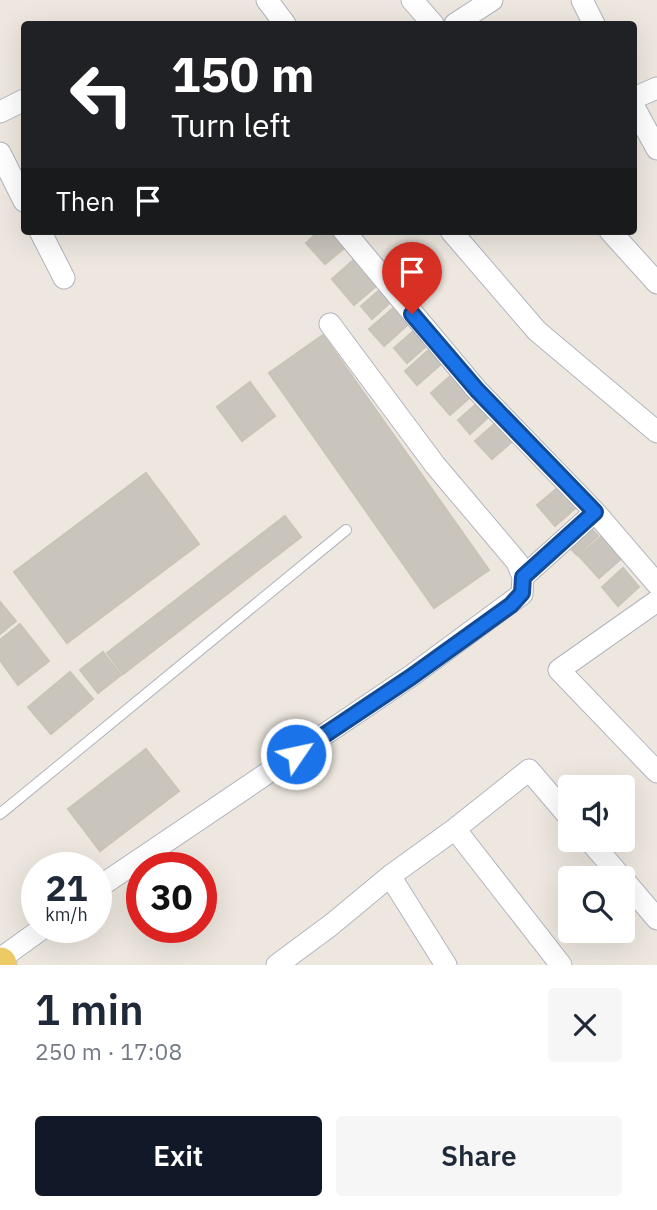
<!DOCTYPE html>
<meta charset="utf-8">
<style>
body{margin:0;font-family:"IBM Plex Sans",sans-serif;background:#f6f6f7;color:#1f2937;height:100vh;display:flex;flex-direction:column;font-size:26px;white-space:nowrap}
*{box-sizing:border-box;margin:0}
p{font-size:23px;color:#747a83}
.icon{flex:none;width:38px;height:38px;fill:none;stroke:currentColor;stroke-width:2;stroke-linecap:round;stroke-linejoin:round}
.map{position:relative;height:965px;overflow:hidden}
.side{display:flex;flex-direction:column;background:#fff;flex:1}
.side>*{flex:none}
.banner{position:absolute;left:21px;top:21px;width:616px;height:214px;border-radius:7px;box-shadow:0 7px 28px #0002;background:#202124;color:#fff;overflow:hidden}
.buttons{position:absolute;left:558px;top:775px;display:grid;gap:14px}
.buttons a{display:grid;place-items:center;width:77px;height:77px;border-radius:7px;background:#fff;box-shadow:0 7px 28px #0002;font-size:35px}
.speed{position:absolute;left:21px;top:852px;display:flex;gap:14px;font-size:35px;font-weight:700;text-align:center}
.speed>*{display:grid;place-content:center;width:91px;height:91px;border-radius:50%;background:#fff;box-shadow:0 7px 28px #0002;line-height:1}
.speed small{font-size:18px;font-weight:400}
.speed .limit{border:10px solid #d22;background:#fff;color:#111}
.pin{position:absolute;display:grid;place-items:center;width:60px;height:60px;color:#fff;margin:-72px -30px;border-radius:50% 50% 50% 0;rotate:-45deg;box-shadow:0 0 7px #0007}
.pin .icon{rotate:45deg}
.me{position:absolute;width:77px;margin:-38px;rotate:56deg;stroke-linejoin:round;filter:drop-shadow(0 0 5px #0008)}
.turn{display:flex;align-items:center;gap:24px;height:147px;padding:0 35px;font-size:32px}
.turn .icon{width:91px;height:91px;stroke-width:2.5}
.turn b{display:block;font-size:49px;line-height:60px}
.then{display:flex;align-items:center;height:66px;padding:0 35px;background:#0003;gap:14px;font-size:26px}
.round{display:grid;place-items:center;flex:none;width:74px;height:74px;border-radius:7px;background:#f6f6f7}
.summary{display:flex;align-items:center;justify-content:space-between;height:119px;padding:0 35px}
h1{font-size:42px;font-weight:600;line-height:52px}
.primary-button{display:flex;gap:14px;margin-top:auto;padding:14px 35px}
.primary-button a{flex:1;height:80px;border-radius:7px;background:#111827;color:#fff;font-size:28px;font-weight:600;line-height:80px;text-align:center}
.primary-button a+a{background:#f6f6f7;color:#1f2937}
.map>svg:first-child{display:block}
.building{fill:#c9c5bd;stroke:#c9c3b9;stroke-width:2}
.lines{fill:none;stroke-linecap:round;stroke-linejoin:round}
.service-casing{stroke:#b2b5bf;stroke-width:12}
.minor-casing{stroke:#b2b5bf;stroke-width:23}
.primary-casing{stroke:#c8c8c8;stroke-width:35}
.service{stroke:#fff;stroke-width:10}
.minor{stroke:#fff;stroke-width:21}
.primary{stroke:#ecca66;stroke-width:33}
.route-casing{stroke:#114b97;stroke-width:18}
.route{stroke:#1a73e8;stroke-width:12}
</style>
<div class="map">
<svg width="657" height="965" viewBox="0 0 657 965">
<rect width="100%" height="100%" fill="#ede7df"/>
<!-- building -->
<path class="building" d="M319 231H335L348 245 325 264 306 243Z
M358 256 381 282 354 305 332 279Z
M382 288 393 300 372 319 361 306Z
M397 305 412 321 384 346 369 329Z
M417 328 430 343 407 363 394 348Z
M323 335 489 570 434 608 269 373Z
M433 346 446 360 417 385 405 371Z
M456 371 475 393 450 415 431 393Z
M250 382 275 416 242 441 217 407Z
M481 400 493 413 470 434 458 420Z
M499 420 515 439 492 459 475 441Z
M146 473 199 544 67 643 14 572Z
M561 485 579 505 555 526 537 505Z
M285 516 301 537 123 674 107 653Z
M586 523 598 536 577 555 564 542Z
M602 536 621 559 599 578 579 556Z
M623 568 639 587 618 606 602 587Z
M0 602 16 621 0 634Z
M20 624 49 661 18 685 0 660V640Z
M103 652 121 675 98 693 80 670Z
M70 672 93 699 51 734 28 707Z
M146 749 179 791 100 851 68 809Z"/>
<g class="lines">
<!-- service casing -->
<g class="service-casing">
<path id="service" d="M0 814 346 530"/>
</g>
<!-- minor casing -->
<g class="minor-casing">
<path id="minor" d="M267 0 285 24
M412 0 433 24
M582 0 594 24
M455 24 492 0
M634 98 657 88
M634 107 657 149
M0 112 24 100
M0 153 24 201
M40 231 64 278
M344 231 477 390 595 512 657 584
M451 231 537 331 657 432
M610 231 657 283
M523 577 595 512
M657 601 559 670 657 772
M455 829 561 965
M589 840 622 878
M623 879 657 919
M96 889 411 676 522 594 523 577 517 562 435 465 330 324
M0 959 43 928
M277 965 331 925 390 876
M446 965 390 876 455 829 529 770 570 818"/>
</g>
<!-- primary casing -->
<g class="primary-casing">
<path id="primary" d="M0 964V965"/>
</g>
<!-- service -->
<use href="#service" class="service"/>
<!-- minor -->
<use href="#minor" class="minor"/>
<!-- primary -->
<use href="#primary" class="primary"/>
</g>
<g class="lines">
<!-- route casing -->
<g class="route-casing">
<path id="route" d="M296 754 411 677 511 605 522 593 523 577 595 512 477 390 412 314"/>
</g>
<!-- route -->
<use href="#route" class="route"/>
</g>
</svg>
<div class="buttons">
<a><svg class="icon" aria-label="sound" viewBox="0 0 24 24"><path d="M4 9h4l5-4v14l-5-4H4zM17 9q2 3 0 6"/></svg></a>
<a><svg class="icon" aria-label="search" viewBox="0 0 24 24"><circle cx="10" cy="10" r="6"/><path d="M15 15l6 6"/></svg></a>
</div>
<div class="speed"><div>21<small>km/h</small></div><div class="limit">30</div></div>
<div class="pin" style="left:412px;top:314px;background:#d93025"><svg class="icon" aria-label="arrive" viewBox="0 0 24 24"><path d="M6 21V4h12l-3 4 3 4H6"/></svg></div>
<svg class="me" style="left:296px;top:754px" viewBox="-20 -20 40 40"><circle r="17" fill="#1a73e8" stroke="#fff" stroke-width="3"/><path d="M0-11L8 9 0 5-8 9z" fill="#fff"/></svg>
<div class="banner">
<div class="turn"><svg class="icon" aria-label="left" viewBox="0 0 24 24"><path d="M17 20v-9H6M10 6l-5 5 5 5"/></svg><div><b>150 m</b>Turn left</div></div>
<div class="then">Then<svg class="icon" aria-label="arrive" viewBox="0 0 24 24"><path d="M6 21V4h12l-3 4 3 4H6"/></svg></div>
</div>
</div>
<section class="side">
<div class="summary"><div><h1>1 min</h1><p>250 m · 17:08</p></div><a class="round"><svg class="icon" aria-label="close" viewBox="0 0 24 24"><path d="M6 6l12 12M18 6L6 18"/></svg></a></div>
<div class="primary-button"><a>Exit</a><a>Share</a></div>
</section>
